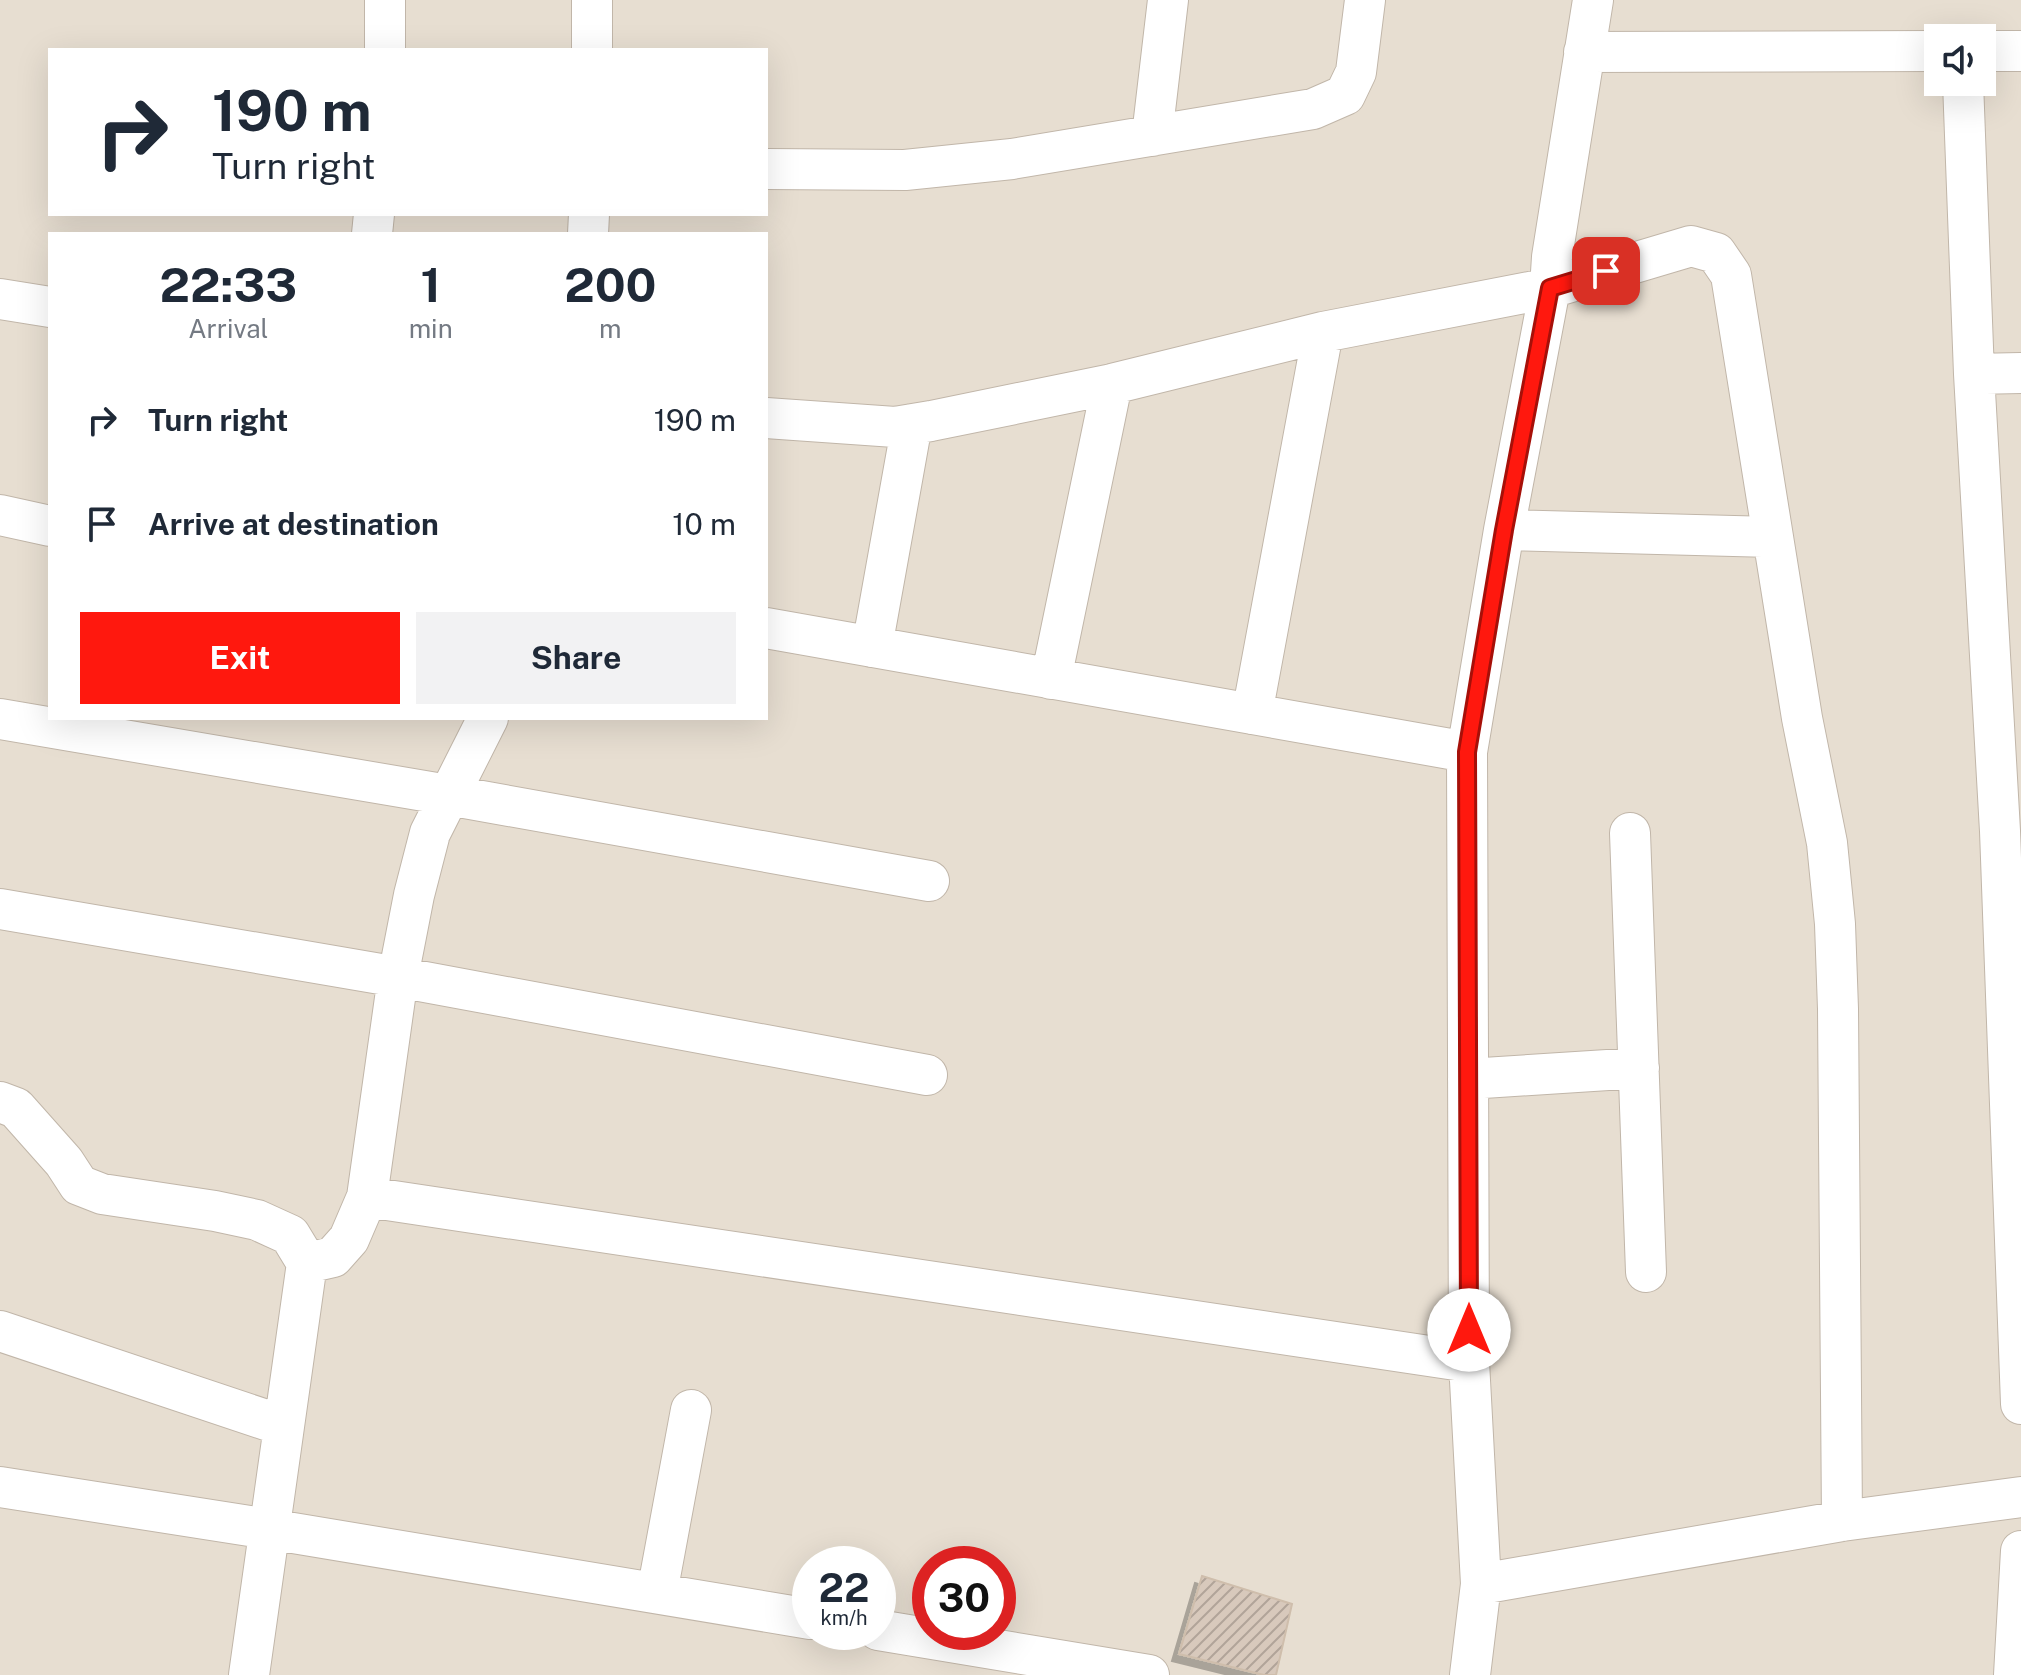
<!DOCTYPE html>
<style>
body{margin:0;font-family:"Public Sans",sans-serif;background:#f2f2f3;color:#1f2937;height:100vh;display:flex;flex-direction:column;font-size:30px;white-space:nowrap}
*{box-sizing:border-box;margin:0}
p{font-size:26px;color:#747a83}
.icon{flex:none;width:44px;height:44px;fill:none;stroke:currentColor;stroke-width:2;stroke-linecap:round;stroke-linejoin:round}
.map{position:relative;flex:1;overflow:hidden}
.side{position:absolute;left:48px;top:232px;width:720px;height:488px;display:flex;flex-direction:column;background:#fff;border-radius:0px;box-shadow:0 8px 32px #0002}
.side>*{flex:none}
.banner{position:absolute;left:48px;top:48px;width:720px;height:168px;border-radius:0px;box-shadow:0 8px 32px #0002;background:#fff;color:#1f2937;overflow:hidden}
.buttons{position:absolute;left:1924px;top:24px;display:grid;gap:16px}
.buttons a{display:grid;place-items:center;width:72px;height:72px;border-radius:0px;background:#fff;box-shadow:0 8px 32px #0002;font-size:40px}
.speed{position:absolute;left:792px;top:1546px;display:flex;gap:16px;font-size:40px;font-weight:700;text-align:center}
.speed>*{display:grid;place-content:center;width:104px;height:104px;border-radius:50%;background:#fff;box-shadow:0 8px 32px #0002;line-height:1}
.speed small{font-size:20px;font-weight:400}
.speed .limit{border:12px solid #d22;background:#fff;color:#111}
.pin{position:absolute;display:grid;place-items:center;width:68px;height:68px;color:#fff;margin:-34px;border-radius:16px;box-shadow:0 4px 12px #0006}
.me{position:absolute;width:88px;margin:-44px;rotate:0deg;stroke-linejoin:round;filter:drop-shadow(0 0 6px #0008)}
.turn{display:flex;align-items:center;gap:28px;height:168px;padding:0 32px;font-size:36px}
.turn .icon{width:104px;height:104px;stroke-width:2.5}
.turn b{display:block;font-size:56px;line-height:68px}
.eta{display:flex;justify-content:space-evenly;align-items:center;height:136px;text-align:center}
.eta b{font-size:48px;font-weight:700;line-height:56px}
.primary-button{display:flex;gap:16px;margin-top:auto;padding:16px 32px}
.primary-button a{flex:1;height:92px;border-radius:0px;background:#ff180e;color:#fff;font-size:32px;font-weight:700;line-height:92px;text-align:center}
.primary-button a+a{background:#f2f2f3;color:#1f2937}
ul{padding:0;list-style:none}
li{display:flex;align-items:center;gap:24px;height:104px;padding:0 32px}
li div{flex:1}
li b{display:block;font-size:30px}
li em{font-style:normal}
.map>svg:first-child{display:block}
.residential{fill:#e7ded1;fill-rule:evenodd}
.building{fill:url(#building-hatch);stroke:#cfbeac;stroke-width:2;filter:url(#shadow)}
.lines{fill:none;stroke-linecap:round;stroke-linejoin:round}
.minor-casing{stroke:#c1b6a9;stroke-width:42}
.minor{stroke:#fff;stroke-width:40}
.route-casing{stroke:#a61009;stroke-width:20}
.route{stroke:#ff180e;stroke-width:14}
</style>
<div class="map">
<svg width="2021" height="1675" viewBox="0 0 2021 1675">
<defs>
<pattern id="building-hatch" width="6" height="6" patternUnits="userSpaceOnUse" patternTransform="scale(2)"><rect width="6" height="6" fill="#d8c9bc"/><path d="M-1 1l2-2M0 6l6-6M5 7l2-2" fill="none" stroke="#b1a499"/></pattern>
<filter id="shadow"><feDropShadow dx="-7" dy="7" stdDeviation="0" flood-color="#0004"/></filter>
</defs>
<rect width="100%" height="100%" fill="#f3ece4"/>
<!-- residential -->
<path class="residential" d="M0 0H2021V1675H0ZM1938 38H1982V82H1938ZM50 50H766V214H50ZM50 234H766V718H50ZM810 1564H878V1632H810ZM930 1564H998V1632H930Z"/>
<!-- building -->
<path class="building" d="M1202 1576 1292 1604 1276 1675H1264L1179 1654Z"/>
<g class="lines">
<!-- minor casing -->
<g class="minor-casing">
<path id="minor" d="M592 0V50
M385 50V0
M1982 51H2021
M1584 52 1938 51
M1963 82 1974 374 2000 831 2021 1404
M1152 136 1168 0
M766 169 905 170 1012 159 1313 109 1345 95 1356 72 1365 0
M372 234 374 214
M588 234 589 214
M0 299 50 307
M1974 374 2021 373
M766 418 895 427 931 421 1112 384 1323 332 1550 288 1691 246 1716 253 1731 275 1802 718 1827 843 1835 924 1838 1009 1842 1521
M0 515 50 526
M1504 530 1772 537
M766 628 1467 752
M872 647 912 424
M1051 679 1112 384
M1252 714 1323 332
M0 719 448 795 929 881
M1630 833 1646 1272
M0 909 398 977 927 1075
M1468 1079 1639 1068
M0 1102 16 1108 64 1162 79 1185 102 1194 215 1211 257 1220 290 1235 307 1263 249 1675
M367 1197 1469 1362
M307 1263 333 1257 349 1239 367 1197 398 977 414 895 430 833 488 718
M0 1331 284 1426
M0 1487 269 1529 810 1619
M1481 1584 1842 1521 2021 1497
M657 1593 691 1410
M878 1630 1149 1675
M1470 1675 1481 1584 1469 1362 1467 752 1504 530 1550 288 1552 257 1593 0
M2014 1675 2021 1551"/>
</g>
<!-- minor -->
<use href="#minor" class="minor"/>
</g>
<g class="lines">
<!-- route casing -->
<g class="route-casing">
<path id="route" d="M1469 1330 1467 752 1504 530 1550 288 1606 271"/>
</g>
<!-- route -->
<use href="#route" class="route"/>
</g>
</svg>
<div class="buttons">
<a><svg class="icon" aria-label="sound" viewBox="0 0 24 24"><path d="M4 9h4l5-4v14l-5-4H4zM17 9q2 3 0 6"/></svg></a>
</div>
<div class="speed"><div>22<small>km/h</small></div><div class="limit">30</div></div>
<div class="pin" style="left:1606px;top:271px;background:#d93025"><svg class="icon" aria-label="arrive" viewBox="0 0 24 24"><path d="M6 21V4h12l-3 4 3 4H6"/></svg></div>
<svg class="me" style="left:1469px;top:1330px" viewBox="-20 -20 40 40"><circle r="19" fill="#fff"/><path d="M0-13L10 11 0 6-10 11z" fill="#ff180e"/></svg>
<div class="banner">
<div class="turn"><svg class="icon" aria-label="right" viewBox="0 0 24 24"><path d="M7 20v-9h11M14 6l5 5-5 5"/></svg><div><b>190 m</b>Turn right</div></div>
</div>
<section class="side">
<div class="eta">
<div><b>22:33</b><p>Arrival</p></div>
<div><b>1</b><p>min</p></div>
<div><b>200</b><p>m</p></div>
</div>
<ul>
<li><svg class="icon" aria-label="right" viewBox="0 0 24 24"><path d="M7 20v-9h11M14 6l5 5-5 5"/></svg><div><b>Turn right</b></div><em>190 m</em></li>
<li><svg class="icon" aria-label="arrive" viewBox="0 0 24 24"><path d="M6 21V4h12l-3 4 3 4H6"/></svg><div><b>Arrive at destination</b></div><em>10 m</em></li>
</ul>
<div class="primary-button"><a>Exit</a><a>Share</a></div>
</section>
</div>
